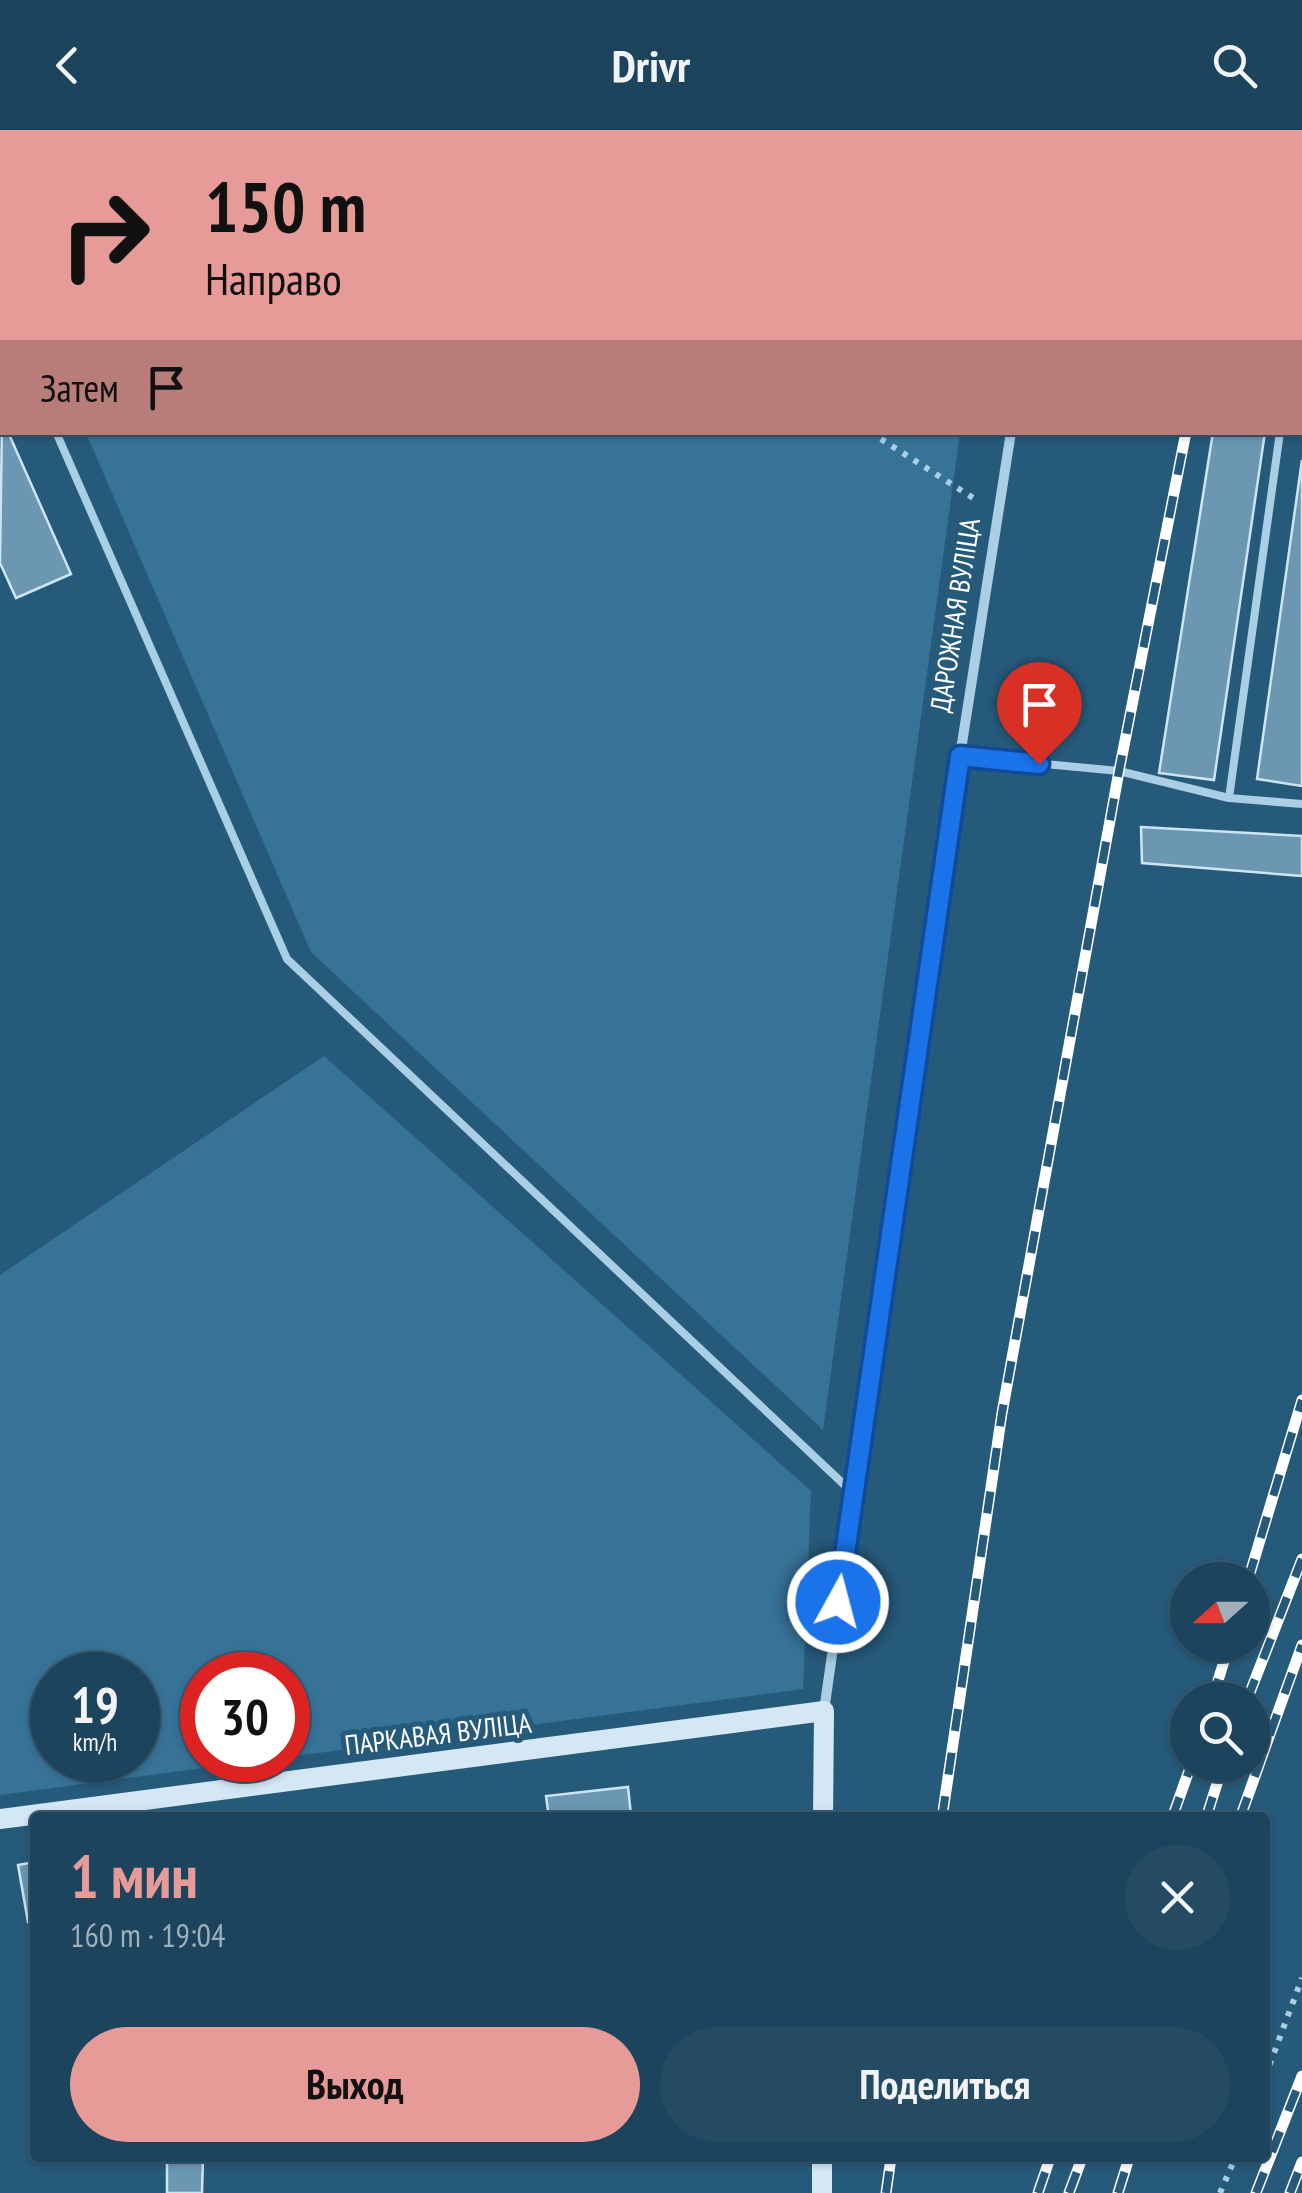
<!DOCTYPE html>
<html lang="ru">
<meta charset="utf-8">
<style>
body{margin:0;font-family:"PT Sans Narrow",sans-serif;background:#254b62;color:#f1f3f6;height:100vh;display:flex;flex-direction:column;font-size:38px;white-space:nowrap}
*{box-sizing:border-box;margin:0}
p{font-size:32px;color:#a0b0bb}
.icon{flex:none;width:55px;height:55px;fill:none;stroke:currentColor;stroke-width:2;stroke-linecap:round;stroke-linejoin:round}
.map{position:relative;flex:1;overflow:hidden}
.panel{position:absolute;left:30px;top:1682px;width:1240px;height:350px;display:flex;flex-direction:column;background:#1c445c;border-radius:10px;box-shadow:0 2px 8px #0004,0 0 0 2px #3a5c72}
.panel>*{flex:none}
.guide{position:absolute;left:0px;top:0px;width:1302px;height:305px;box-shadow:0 2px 8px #0004,0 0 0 2px #3a5c72;background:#e69b98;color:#111;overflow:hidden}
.needle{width:65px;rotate:249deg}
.tools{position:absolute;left:1170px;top:1432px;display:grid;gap:20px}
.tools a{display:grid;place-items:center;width:100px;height:100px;border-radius:50%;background:#1c445c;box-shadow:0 2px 8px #0004,0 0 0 2px #3a5c72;font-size:50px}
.speed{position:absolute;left:30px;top:1522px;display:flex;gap:20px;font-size:50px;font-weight:700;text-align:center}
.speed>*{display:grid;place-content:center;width:130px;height:130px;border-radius:50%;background:#1c445c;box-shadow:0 2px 8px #0004,0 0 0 2px #3a5c72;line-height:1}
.speed small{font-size:25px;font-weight:400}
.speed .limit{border:15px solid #d22;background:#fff;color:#111}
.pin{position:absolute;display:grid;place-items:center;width:85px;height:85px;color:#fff;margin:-102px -42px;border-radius:50% 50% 50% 0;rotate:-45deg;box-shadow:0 0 10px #0007}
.pin .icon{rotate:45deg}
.me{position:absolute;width:110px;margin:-55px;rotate:7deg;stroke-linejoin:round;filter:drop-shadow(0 0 8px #0008)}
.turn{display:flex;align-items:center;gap:35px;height:210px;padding:0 40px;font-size:45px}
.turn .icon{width:130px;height:130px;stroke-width:2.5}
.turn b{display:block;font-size:70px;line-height:85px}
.then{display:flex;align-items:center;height:95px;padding:0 40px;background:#0003;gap:20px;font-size:38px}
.round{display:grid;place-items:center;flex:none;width:105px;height:105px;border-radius:52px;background:#254b62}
.summary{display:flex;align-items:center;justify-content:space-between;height:170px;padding:0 40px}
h1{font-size:60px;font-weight:700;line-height:75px;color:#e69b98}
.action{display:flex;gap:20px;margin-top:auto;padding:20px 40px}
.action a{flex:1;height:115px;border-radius:60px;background:#e69b98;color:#111;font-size:40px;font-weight:700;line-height:115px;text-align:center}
.action a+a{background:#254b62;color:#f1f3f6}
header{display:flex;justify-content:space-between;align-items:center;height:130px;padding:0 40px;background:#1c445c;font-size:45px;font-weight:700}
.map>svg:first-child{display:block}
.green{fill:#377397;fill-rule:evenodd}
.building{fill:#6b97b3;stroke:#cde5f3;stroke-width:2.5}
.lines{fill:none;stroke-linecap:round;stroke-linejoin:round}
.path{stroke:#aacfe4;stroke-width:6;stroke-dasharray:5 8;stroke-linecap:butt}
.lane{stroke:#aacfe4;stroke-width:8}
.street{stroke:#aacfe4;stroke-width:10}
.secondary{stroke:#d3e7f4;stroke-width:20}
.rail-casing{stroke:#fff;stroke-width:11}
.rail{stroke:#265a7b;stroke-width:8;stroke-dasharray:22;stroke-linecap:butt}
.route-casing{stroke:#114b97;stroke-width:25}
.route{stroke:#1a73e8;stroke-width:18}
.labels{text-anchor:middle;stroke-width:10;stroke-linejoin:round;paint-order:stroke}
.street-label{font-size:28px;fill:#fff;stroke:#265a7b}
</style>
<header><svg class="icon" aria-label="back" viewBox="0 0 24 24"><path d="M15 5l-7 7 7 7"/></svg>Drivr<svg class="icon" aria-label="search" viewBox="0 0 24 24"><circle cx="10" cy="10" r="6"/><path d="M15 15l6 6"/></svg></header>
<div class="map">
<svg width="1302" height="2063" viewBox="0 0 1302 2063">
<rect width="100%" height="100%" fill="#265a7b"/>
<!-- green -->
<path class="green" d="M0 0H1001L2 2V110Z
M86 303H960L823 1300 311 822Z
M324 926 811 1361 803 1559 288 1627V1545H202V1630H264L0 1665V1145ZM52 1545H138V1630H52Z"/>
<!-- building -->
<path class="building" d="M1262 0H1302L1300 60V2H1262Z
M2 289V302H8L71 444 16 468 0 433Z
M1213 302H1265L1214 650 1159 643Z
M1302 330V656L1257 649Z
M1141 697 1302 706V746L1142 733Z
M628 1657 631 1685 549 1688 546 1666Z
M303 1682V1688H244V1685Z
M35 1732V1790L28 1792 18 1735Z
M167 2028H203L202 2063H167Z"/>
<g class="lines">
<!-- path -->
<path class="path" d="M0 137 2 136
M870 302 978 371
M1265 1947 1302 1848
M1220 2063 1235 2028"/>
<!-- lane -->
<path class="lane" d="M1300 163 1302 149
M0 175 2 181
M56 302 287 829 853 1363
M960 626 1119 641 1229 668 1280 302
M1229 668 1302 674"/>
<!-- street -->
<path class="street" d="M1053 2V0
M824 1581 960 626 1011 302"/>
<!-- secondary -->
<path class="secondary" d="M0 1689 824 1581 823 1688
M822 2063V2028"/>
<!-- rail casing -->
<g class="rail-casing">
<path id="rail" d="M1246 2V0
M1248 1450 1302 1270
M1212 1570 1229 1515
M1247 1570 1302 1429
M942 1688 1002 1283 1119 641 1186 302
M1172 1688 1191 1635
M1206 1688 1223 1635
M1240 1688 1302 1515
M886 2063 891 2028
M1038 2063 1050 2028
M1069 2063 1082 2028
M1118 2063 1129 2028
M1256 2063 1302 1946
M1290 2063 1302 2032"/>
</g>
<!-- rail -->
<use href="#rail" class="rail"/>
</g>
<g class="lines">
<!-- route casing -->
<g class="route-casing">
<path id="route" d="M838 1472 960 626 1039 634"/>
</g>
<!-- route -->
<use href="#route" class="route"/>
</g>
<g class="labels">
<!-- street labels -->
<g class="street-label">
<text transform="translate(955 485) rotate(-81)" y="10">ДАРОЖНАЯ ВУЛІЦА</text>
<text transform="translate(438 1604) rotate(-7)" y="10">ПАРКАВАЯ ВУЛІЦА</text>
</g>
</g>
</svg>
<div class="tools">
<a><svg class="needle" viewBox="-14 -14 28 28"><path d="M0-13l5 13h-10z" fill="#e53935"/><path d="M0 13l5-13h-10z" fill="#a0b0bb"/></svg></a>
<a><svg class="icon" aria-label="search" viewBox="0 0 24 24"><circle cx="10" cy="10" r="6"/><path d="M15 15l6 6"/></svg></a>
</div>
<div class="speed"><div>19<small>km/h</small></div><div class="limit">30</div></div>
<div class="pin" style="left:1039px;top:634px;background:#d93025"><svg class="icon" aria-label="arrive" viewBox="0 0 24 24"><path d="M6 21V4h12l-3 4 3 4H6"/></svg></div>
<svg class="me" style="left:838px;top:1472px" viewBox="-20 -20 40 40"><circle r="17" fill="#1a73e8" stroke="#fff" stroke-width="3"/><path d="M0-11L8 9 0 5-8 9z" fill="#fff"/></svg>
<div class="guide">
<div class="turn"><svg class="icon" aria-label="right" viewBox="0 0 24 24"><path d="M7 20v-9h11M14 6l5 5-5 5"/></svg><div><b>150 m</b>Направо</div></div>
<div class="then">Затем<svg class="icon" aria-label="arrive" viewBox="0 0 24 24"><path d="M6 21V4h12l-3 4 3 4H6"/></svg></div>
</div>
<section class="panel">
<div class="summary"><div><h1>1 мин</h1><p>160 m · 19:04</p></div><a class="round"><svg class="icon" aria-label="close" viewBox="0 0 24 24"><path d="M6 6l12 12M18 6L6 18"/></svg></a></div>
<div class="action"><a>Выход</a><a>Поделиться</a></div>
</section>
</div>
